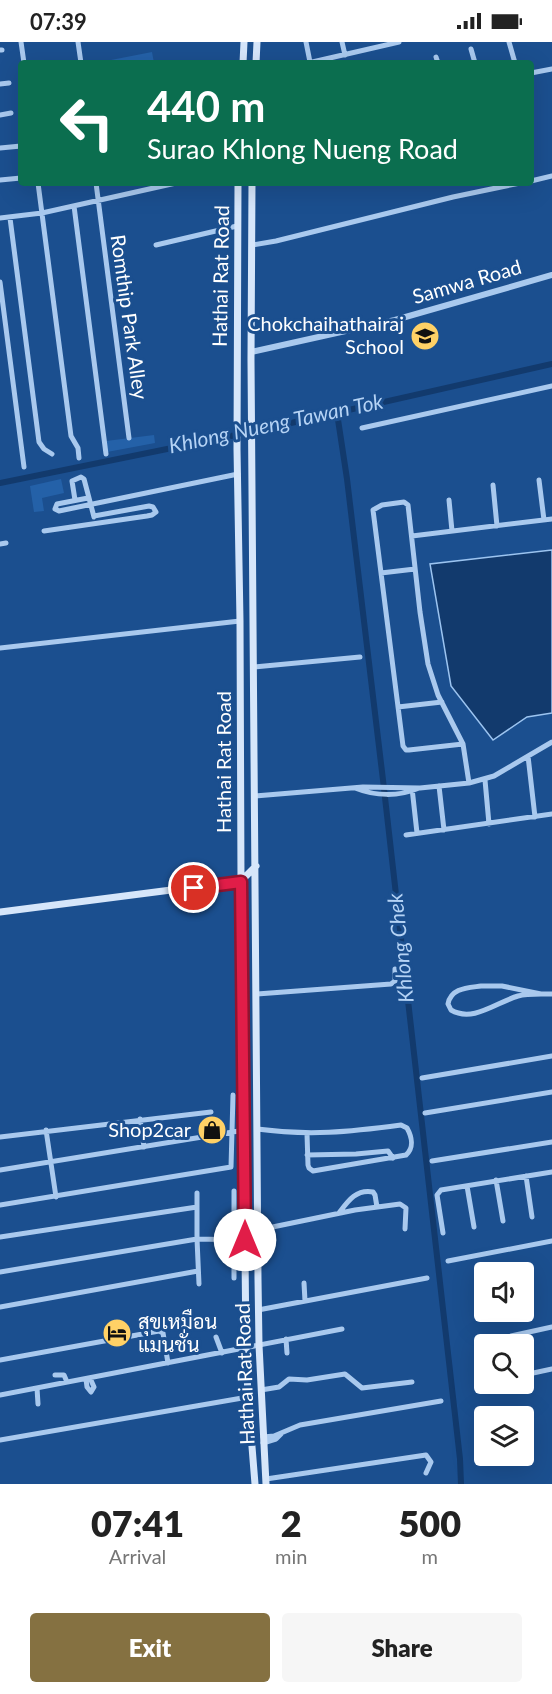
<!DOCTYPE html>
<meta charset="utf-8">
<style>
body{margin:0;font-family:Lato,Sarabun,sans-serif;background:#f6f6f6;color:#222;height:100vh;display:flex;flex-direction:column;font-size:22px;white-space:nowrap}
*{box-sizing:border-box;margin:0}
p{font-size:20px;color:#767676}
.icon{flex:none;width:33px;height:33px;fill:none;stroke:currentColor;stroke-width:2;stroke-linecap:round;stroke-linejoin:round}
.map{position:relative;height:1442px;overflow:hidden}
.panel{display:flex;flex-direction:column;background:#fff;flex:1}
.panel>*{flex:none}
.guide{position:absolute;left:18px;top:18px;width:516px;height:126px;border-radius:6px;box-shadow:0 6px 24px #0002;background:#0b6e4f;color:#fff;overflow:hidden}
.tools{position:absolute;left:474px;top:1220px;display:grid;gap:12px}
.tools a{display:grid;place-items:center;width:60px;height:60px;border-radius:6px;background:#fff;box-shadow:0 6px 24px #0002;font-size:30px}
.pin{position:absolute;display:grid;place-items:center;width:51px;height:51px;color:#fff;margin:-26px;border:3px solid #fff;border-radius:50%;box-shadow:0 2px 6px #0007}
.me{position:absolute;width:66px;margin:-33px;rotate:0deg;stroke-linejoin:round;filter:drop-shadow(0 0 4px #0008)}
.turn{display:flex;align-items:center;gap:21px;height:126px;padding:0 30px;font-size:27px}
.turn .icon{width:78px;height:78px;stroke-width:2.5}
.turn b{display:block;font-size:42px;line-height:51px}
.eta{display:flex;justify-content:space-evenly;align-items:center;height:102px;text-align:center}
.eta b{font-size:36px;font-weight:800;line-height:42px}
.cta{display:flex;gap:12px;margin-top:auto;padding:12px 30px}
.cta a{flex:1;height:69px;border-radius:6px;background:#857141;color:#fff;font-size:24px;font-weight:800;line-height:69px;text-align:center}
.cta a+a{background:#f6f6f6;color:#222}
.status{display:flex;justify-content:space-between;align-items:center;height:42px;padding:0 30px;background:#fff;direction:ltr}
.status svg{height:16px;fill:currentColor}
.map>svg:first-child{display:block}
.green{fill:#2461a8}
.water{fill:#123a6d;stroke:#9cc4f0;stroke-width:1.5}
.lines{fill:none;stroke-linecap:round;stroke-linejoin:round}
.canal{stroke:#123a6d;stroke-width:6}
.minor{stroke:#a9c9ee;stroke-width:5}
.tertiary{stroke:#a9c9ee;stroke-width:6}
.secondary{stroke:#d6e6fa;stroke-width:7}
.route-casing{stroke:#92132f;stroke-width:15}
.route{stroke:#e11d48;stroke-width:10}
.labels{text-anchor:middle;stroke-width:6;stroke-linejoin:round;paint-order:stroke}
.street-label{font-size:20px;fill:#fff;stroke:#1b4f8f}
.poi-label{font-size:20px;fill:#fff;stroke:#1b4f8f;text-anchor:end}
.water-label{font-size:21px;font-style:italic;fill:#b5d3f5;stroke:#1b4f8f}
</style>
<div class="status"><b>07:39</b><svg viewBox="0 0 49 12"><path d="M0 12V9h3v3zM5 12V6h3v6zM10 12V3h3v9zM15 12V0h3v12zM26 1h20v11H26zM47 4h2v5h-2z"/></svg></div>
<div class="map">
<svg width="552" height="1442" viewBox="0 0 552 1442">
<rect width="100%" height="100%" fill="#1b4f8f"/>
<!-- green -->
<path class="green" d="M152 10 154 21H111V18Z
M154 393 155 401 107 410 106 399Z
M61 437 64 451 42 456 44 469 34 470 30 444Z"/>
<!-- water -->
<path class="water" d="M552 508V671L527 675 493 698 451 644 430 522Z"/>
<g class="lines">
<!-- canal -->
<path class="canal" d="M337 371 347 437 383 738 460 1417 461 1442
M0 441 260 388 552 322"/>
<!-- minor -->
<path class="minor" d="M21 0 24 21
M78 0 81 21
M306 0 310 20
M342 0 345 13
M509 0 515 21
M471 7 475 21
M0 8H2
M436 15 438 21
M308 21 399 0
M531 31 552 27
M0 42 9 41
M0 73 11 71
M0 106 21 104
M0 138 21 136
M531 139 552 134
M38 141 71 394 78 406 79 416
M96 141 129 396
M74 164 106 412
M0 176 42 171 176 141
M10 176 39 400 44 407 52 412
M156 203 237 184
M252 203 276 199 453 155 520 141
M0 240 24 425
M362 386 552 344
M539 438 544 478
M493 443 497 484
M88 456 57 462 55 467 59 469 238 432
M75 458 72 439 81 435 84 437 94 475
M449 458 452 489
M44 489 147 474 152 473 156 470 153 465 149 464 94 474
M412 494 552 477
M0 502 6 501
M381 531 415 527
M0 606 240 579
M254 625 360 615
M398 665 442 660
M463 702 409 708H406L403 704 373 468 382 463 404 460 408 463 420 570 428 622 438 653 463 702 469 741
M528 714 535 775
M485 738 489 782
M439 744 444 788
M355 746C375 754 398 755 419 746
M412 746 417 791
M255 754 363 745 420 746 469 741 494 734 552 700
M406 793 552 772
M481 944H502L541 952C534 952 525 952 518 954 497 960 473 981 451 968L448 962C451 946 467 946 481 944Z
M257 952 391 942 395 939V927
M541 952H552
M422 1036 552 1014
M425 1071 552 1050
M140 1077 144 1105
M257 1087C309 1094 349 1090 401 1083L407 1086C412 1095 414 1106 406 1113L313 1129 309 1126 308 1123 307 1092
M46 1088 56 1155
M0 1095 211 1070
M307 1113 356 1112 388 1109 393 1116
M432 1119 552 1100
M0 1128 245 1088
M526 1134 532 1175
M496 1138 503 1179
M467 1144 474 1185
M197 1151V1197L199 1242
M0 1163 231 1125 233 1053
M339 1171C348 1159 356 1147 373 1150L375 1153 377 1165
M258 1188 355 1168 400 1162 406 1166 405 1187
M443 1191 437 1153 441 1148 552 1130
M0 1195 197 1165
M448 1219 552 1199
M0 1230 197 1197 245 1198
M234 1236V1149
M304 1241 305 1259
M0 1265 198 1229
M258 1268 427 1236
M216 1295 222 1311
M286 1297 287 1311
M507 1302 511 1294 552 1285
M0 1318 159 1289 163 1291 168 1321
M55 1333H64L67 1340
M524 1333 552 1327
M86 1337 87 1345 91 1350 94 1345 90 1336
M37 1346 38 1362
M261 1348 279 1345 289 1337 307 1338 345 1332 362 1346 412 1340
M0 1353 342 1287
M263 1395 274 1394 300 1383 441 1359
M0 1398 248 1355
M263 1401 276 1397 281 1392
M266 1437 426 1413 431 1420 426 1431"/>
<!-- tertiary -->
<path class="tertiary" d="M251 310 395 278 552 233"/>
<!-- secondary -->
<path class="secondary" d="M243 21 244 0
M256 21 257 0
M238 141 237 407 240 579 241 839 246 1306 248 1355 255 1442
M252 141 251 318 258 1237 259 1303 266 1442
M241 839 256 824
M0 870 241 839"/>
</g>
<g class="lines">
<!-- route casing -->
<g class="route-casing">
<path id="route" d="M194 846 241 840 245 1198"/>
</g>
<!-- route -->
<use href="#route" class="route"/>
</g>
<!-- icons -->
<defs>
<g id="school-disc" transform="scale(1.5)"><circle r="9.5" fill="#ffd166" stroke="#1b4f8f"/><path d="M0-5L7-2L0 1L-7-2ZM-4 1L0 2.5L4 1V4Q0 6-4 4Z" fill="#111"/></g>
<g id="shop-disc" transform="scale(1.5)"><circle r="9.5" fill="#ffd166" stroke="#1b4f8f"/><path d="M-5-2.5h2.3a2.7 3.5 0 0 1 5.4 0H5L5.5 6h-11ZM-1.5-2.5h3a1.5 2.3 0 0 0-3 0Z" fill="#111"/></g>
<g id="hotel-disc" transform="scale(1.5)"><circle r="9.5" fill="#ffd166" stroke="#1b4f8f"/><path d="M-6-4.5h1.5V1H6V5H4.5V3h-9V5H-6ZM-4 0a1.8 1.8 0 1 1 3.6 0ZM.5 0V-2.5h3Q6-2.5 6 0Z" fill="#111"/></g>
</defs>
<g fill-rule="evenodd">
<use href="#school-disc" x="425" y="294"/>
<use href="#shop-disc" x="212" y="1088"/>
<use href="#hotel-disc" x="117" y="1291"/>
</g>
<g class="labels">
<!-- street labels -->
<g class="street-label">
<text transform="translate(221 234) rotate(-89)" y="7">Hathai Rat Road</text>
<text transform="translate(467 240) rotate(-16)" y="7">Samwa Road</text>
<text transform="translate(129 275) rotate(82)" y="7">Romthip Park Alley</text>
<text transform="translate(224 720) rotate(-90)" y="7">Hathai Rat Road</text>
<text transform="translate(245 1332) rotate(-92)" y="7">Hathai Rat Road</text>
</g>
<!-- poi labels -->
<g class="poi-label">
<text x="404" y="289">Chokchaihathairaj<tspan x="404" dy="23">School</tspan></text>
<text x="191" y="1095">Shop2car</text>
<text x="138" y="1287" text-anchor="start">สุขเหมือน<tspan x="138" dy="23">แมนชั่น</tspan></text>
</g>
<!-- water labels -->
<g class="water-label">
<text transform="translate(276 382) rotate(-12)" y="7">Khlong Nueng Tawan Tok</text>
<text transform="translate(401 906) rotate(-96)" y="7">Khlong Chek</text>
</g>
</g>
</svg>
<div class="tools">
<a><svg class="icon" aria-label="sound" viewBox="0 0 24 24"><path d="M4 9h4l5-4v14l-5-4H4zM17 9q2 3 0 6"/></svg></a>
<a><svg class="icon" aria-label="search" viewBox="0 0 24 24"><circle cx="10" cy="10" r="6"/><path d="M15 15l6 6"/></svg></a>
<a><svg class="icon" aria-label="layers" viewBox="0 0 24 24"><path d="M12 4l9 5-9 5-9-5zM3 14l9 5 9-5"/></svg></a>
</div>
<div class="pin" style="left:194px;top:846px;background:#d93025"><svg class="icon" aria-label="arrive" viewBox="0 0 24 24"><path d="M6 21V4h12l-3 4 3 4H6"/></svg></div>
<svg class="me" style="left:245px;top:1198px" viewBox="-20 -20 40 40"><circle r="19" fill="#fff"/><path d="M0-13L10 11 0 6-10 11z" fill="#e11d48"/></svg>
<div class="guide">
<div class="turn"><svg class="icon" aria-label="left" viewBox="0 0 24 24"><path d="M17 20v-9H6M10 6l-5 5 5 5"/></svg><div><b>440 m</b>Surao Khlong Nueng Road</div></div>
</div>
</div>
<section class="panel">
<div class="eta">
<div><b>07:41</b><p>Arrival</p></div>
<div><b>2</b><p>min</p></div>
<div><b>500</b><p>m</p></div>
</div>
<div class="cta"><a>Exit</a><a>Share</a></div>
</section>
